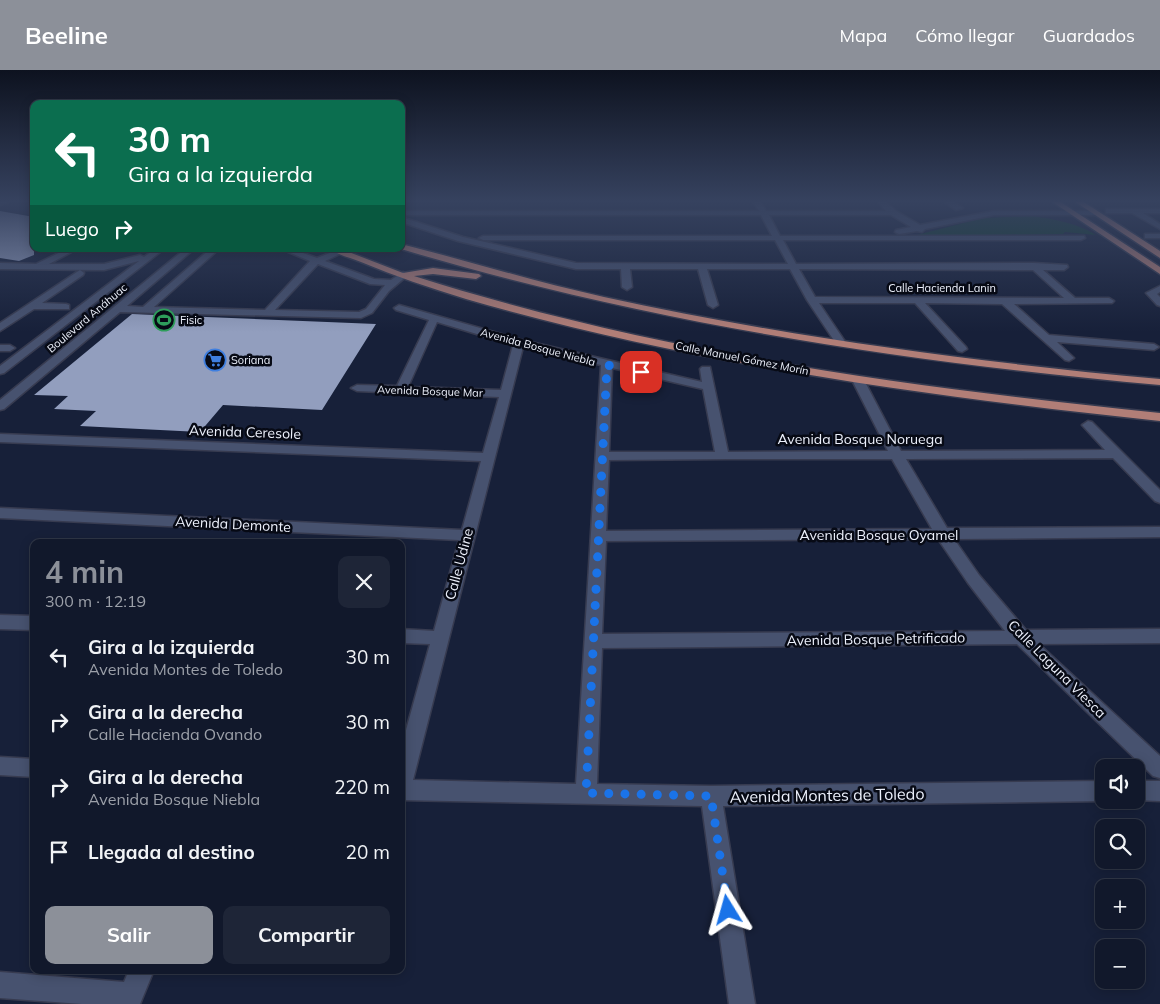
<!DOCTYPE html>
<html lang="es">
<meta charset="utf-8">
<style>
body{margin:0;font-family:Mulish,sans-serif;background:#1e2537;color:#f1f3f6;height:100vh;display:flex;flex-direction:column;font-size:19px;white-space:nowrap}
*{box-sizing:border-box;margin:0}
p{font-size:16px;color:#9ca0a9}
.icon{flex:none;width:28px;height:28px;fill:none;stroke:currentColor;stroke-width:2;stroke-linecap:round;stroke-linejoin:round}
.map{position:relative;flex:1;overflow:hidden}
.drawer{position:absolute;left:30px;top:469px;width:375px;height:435px;display:flex;flex-direction:column;background:#11182b;border-radius:10px;box-shadow:0 2px 12px #0003,0 0 0 1px #303747}
.drawer>*{flex:none}
.banner{position:absolute;left:30px;top:30px;width:375px;height:152px;border-radius:10px;box-shadow:0 2px 12px #0003,0 0 0 1px #303747;background:#0b6e4f;color:#fff;overflow:hidden}
.buttons{position:absolute;left:1095px;top:689px;display:grid;gap:10px}
.buttons a{display:grid;place-items:center;width:50px;height:50px;border-radius:10px;background:#11182b;box-shadow:0 2px 12px #0003,0 0 0 1px #303747;font-size:25px}
.pin{position:absolute;display:grid;place-items:center;width:42px;height:42px;color:#fff;margin:-21px;border-radius:10px;box-shadow:0 2px 8px #0006}
.me{position:absolute;width:55px;margin:-28px;rotate:352deg;stroke-linejoin:round;filter:drop-shadow(0 0 4px #0008)}
.turn{display:flex;align-items:center;gap:18px;height:105px;padding:0 15px;font-size:22px}
.turn .icon{width:65px;height:65px;stroke-width:2.5}
.turn b{display:block;font-size:35px;line-height:42px}
.then{display:flex;align-items:center;height:48px;padding:0 15px;background:#0003;gap:10px;font-size:19px}
.round{display:grid;place-items:center;flex:none;width:52px;height:52px;border-radius:10px;background:#1e2537}
.head{display:flex;align-items:center;justify-content:space-between;height:85px;padding:0 15px}
h1{font-size:30px;font-weight:700;line-height:38px;color:#8c9099}
.button{display:flex;gap:10px;margin-top:auto;padding:10px 15px}
.button a{flex:1;height:58px;border-radius:10px;background:#8c9099;color:#fff;font-size:20px;font-weight:700;line-height:58px;text-align:center}
.button a+a{background:#1e2537;color:#f1f3f6}
ul{padding:0;list-style:none}
li{display:flex;align-items:center;gap:15px;height:65px;padding:0 15px}
li div{flex:1}
li b{display:block;font-size:19px}
li em{font-style:normal}
header{display:flex;align-items:center;gap:30px;box-sizing:border-box;height:70px;padding:0 25px;background:#8c9099;color:#fff}
header strong{font-size:24px}
nav{display:flex;gap:28px;margin-inline-start:auto;font-size:18px}
.map>svg:first-child{display:block}
.green{fill:#0c3e28}
.building{fill:#929ebe}
.lines{fill:none;stroke-linecap:round;stroke-linejoin:round}
.minor-casing{stroke:#373b50;stroke-width:3}
.major-casing{stroke:#373b50;stroke-width:3}
.minor{fill:#47526f;fill-rule:evenodd}
.major{fill:#b17e77;fill-rule:evenodd}
.route{stroke:#1a73e8;stroke-width:9;stroke-dasharray:0 16.2}
.labels{text-anchor:middle;stroke-width:5;stroke-linejoin:round;paint-order:stroke}
.far-street-label{font-size:11px;fill:#edf1fc;stroke:#070a15}
.far-poi-label{font-size:11px;fill:#edf1fc;stroke:#070a15;text-anchor:start}
.street-label{font-size:14px;fill:#edf1fc;stroke:#070a15}
.near-street-label{font-size:16px;fill:#edf1fc;stroke:#070a15}
</style>
<header>
<strong>Beeline</strong>
<nav><a>Mapa</a><a>Cómo llegar</a><a>Guardados</a></nav>
</header>
<div class="map">
<svg width="1160" height="934" viewBox="0 0 1160 934">
<rect width="100%" height="100%" fill="#172039"/>
<!-- green -->
<path class="green" d="M1032 146C1054 149 1077 153 1096 165L1065 162 1063 164 913 166 983 148Z"/>
<!-- building -->
<path class="building" d="M0 141 34 147V185L19 191 0 188Z
M132 244 376 254 322 340 223 335 200 362 80 356 96 341 54 339 68 326 34 325Z"/>
<g class="lines">
<!-- minor casing -->
<g class="minor-casing">
<path id="minor" d="M0 131H10L0 135Z
M753 131H760L766 141H886L877 131H885L896 141 920 155 994 141H1098V145H994L925 159 922 162 917 161 899 164 895 162 896 160 911 157 891 145H769L780 166H1084L1085 168 1081 170H783L796 194 1034 193 1067 195 1068 197 1064 200H1043L1075 228H1109L1114 231 1112 233 1014 234 1049 265 1154 274 1159 277 1154 280 1057 272 1074 288 1069 291 1065 290 1002 234 925 233 966 277 967 279 962 282 958 281 915 233H819L846 273 841 276 837 275 807 230 790 199H707L718 235 713 238 708 235 698 199H630L632 217 627 220 622 217 621 199H576L458 171 401 152V147L463 167 576 193 788 194 775 170H483L479 168 483 166H772L761 145H401V141H759ZM799 199 1033 200 1064 228 815 227Z
M943 131H952L963 138 956 140Z
M1106 139H1160V143H1143L1160 154V159L1132 143H1106Z
M1145 164H1160V168H1145Z
M67 179H77L49 194H104L140 185 144 187 155 179H164L4 303 0 304V296L139 191 104 200 0 199V193L36 194Z
M185 179H194L127 236 143 237 210 179H219L154 237 265 240 310 191 281 179H292L317 188 340 179 343 181 342 183 325 191 374 209 391 210 403 202 408 205 389 221 372 243 361 248 120 242 4 339 0 340V330ZM318 194 370 214 385 215 366 239 359 242 275 240Z
M80 200 84 203 83 205 42 233 66 234 69 235V239H34L0 261V253Z
M1160 216V222L1157 224 1160 227V236L1157 235 1146 223Z
M399 235 522 270 702 312 700 299 702 297H710L728 382 888 381 852 310 858 307 864 310 901 381 1105 380 1082 355 1088 351 1092 352 1160 420V433L1155 431 1113 388 906 389 947 458 1160 457V467L954 469 979 505 1026 560 1160 559V573L1039 574 1160 686V708L1153 706 1017 574 602 578 597 714 711 716 1104 711V730H1106L1104 731 723 736 755 934H729L702 736 401 730V678L430 574 401 573V559L434 561 459 470 0 448V438L462 460 481 391 0 372V364L483 383 499 327 357 321 351 318 357 315 397 316 429 250 396 240 394 238ZM437 252 513 275 501 320 408 317ZM523 277 601 295 576 714 413 710ZM612 298 703 319 715 382H609ZM728 389H892L932 459 606 461 609 390ZM938 469 968 513 1005 561 602 564 606 471Z
M0 275H10L15 278 10 281H0Z
M0 545 34 546V560L0 559Z
M0 687 34 689V707L0 705Z
M1136 711H1160V731L1134 730H1136Z
M129 900H154L140 934H82L0 928V902L124 912Z"/>
</g>
<!-- major casing -->
<g class="major-casing">
<path id="major" d="M1051 131H1059L1160 197V204Z
M1074 131H1082L1160 181V188Z
M401 174C469 191 535 212 604 227 787 267 974 292 1160 309V315C904 292 648 253 401 179Z
M330 179H341L403 203 433 198 479 204 481 206 476 209 433 204 414 206C655 283 909 317 1160 343V351C927 326 691 294 466 229 430 218 395 206 361 192 351 188 338 185 330 179Z"/>
</g>
<!-- minor -->
<use href="#minor" class="minor"/>
<!-- major -->
<use href="#major" class="major"/>
</g>
<!-- sky -->
<linearGradient id="sky" x2="0" y2="1"><stop stop-color="#0d121f"/><stop offset="0.5" stop-color="#36425f"/><stop offset="1" stop-color="#36425f" stop-opacity="0"/></linearGradient>
<rect width="1160" height="262" fill="url(#sky)"/>
<g class="lines">
<!-- route -->
<path class="route" d="M641 302 607 295 586 723 711 726 728 840"/>
</g>
<!-- icons -->
<defs>
<g id="stadium-ring" transform="scale(1.125)"><circle r="9.5" fill="#070a15" stroke="#2e9e5b" stroke-width="1.5"/><path d="M0-5a6.5 5 0 1 0 0 10a6.5 5 0 1 0 0-10ZM-3.5-1.8h7v3.6h-7Z" fill="#2e9e5b"/></g>
<g id="supermarket-ring" transform="scale(1.125)"><circle r="9.5" fill="#070a15" stroke="#3f7fe0" stroke-width="1.5"/><path d="M-6-5.5h2.5l.6 2H6L4.5 2H-2.5L-4.4-4H-6ZM-1.5 3.2a1.3 1.3 0 1 0 .1 0ZM3 3.2a1.3 1.3 0 1 0 .1 0Z" fill="#3f7fe0"/></g>
</defs>
<g fill-rule="evenodd">
<use href="#stadium-ring" x="164" y="250"/>
<use href="#supermarket-ring" x="215" y="290"/>
</g>
<g class="labels">
<!-- far-street labels -->
<g class="far-street-label">
<text x="942" y="222">Calle Hacienda Lanin</text>
<text transform="translate(87 248) rotate(-40)" y="4">Boulevard Anáhuac</text>
<text transform="translate(538 277) rotate(15)" y="4">Avenida Bosque Niebla</text>
<text transform="translate(742 288) rotate(11)" y="4">Calle Manuel Gómez Morín</text>
<text transform="translate(430 321) rotate(2)" y="4">Avenida Bosque Mar</text>
</g>
<!-- far-poi labels -->
<g class="far-poi-label">
<text x="180" y="254">Fisic</text>
<text x="231" y="294">Soriana</text>
</g>
<!-- street labels -->
<g class="street-label">
<text transform="translate(245 362) rotate(2)" y="5">Avenida Ceresole</text>
<text x="860" y="374">Avenida Bosque Noruega</text>
<text transform="translate(233 454) rotate(3)" y="5">Avenida Demonte</text>
<text x="879" y="470">Avenida Bosque Oyamel</text>
<text transform="translate(459 494) rotate(-75)" y="5">Calle Udine</text>
<text transform="translate(876 569) rotate(-1)" y="5">Avenida Bosque Petrificado</text>
<text transform="translate(1057 599) rotate(45)" y="5">Calle Laguna Viesca</text>
</g>
<!-- near-street labels -->
<g class="near-street-label">
<text transform="translate(827 725) rotate(-1)" y="6">Avenida Montes de Toledo</text>
</g>
</g>
</svg>
<div class="buttons">
<a><svg class="icon" aria-label="sound" viewBox="0 0 24 24"><path d="M4 9h4l5-4v14l-5-4H4zM17 9q2 3 0 6"/></svg></a>
<a><svg class="icon" aria-label="search" viewBox="0 0 24 24"><circle cx="10" cy="10" r="6"/><path d="M15 15l6 6"/></svg></a>
<a>+</a>
<a>−</a>
</div>
<div class="pin" style="left:641px;top:302px;background:#d93025"><svg class="icon" aria-label="arrive" viewBox="0 0 24 24"><path d="M6 21V4h12l-3 4 3 4H6"/></svg></div>
<svg class="me" style="left:728px;top:840px" viewBox="-20 -20 40 40"><path d="M0-17L14 15 0 8-14 15z" fill="#1a73e8" stroke="#fff" stroke-width="4"/></svg>
<div class="banner">
<div class="turn"><svg class="icon" aria-label="left" viewBox="0 0 24 24"><path d="M17 20v-9H6M10 6l-5 5 5 5"/></svg><div><b>30 m</b>Gira a la izquierda</div></div>
<div class="then">Luego<svg class="icon" aria-label="right" viewBox="0 0 24 24"><path d="M7 20v-9h11M14 6l5 5-5 5"/></svg></div>
</div>
<section class="drawer">
<div class="head"><div><h1>4 min</h1><p>300 m · 12:19</p></div><a class="round"><svg class="icon" aria-label="close" viewBox="0 0 24 24"><path d="M6 6l12 12M18 6L6 18"/></svg></a></div>
<ul>
<li><svg class="icon" aria-label="left" viewBox="0 0 24 24"><path d="M17 20v-9H6M10 6l-5 5 5 5"/></svg><div><b>Gira a la izquierda</b><p>Avenida Montes de Toledo</p></div><em>30 m</em></li>
<li><svg class="icon" aria-label="right" viewBox="0 0 24 24"><path d="M7 20v-9h11M14 6l5 5-5 5"/></svg><div><b>Gira a la derecha</b><p>Calle Hacienda Ovando</p></div><em>30 m</em></li>
<li><svg class="icon" aria-label="right" viewBox="0 0 24 24"><path d="M7 20v-9h11M14 6l5 5-5 5"/></svg><div><b>Gira a la derecha</b><p>Avenida Bosque Niebla</p></div><em>220 m</em></li>
<li><svg class="icon" aria-label="arrive" viewBox="0 0 24 24"><path d="M6 21V4h12l-3 4 3 4H6"/></svg><div><b>Llegada al destino</b></div><em>20 m</em></li>
</ul>
<div class="button"><a>Salir</a><a>Compartir</a></div>
</section>
</div>
